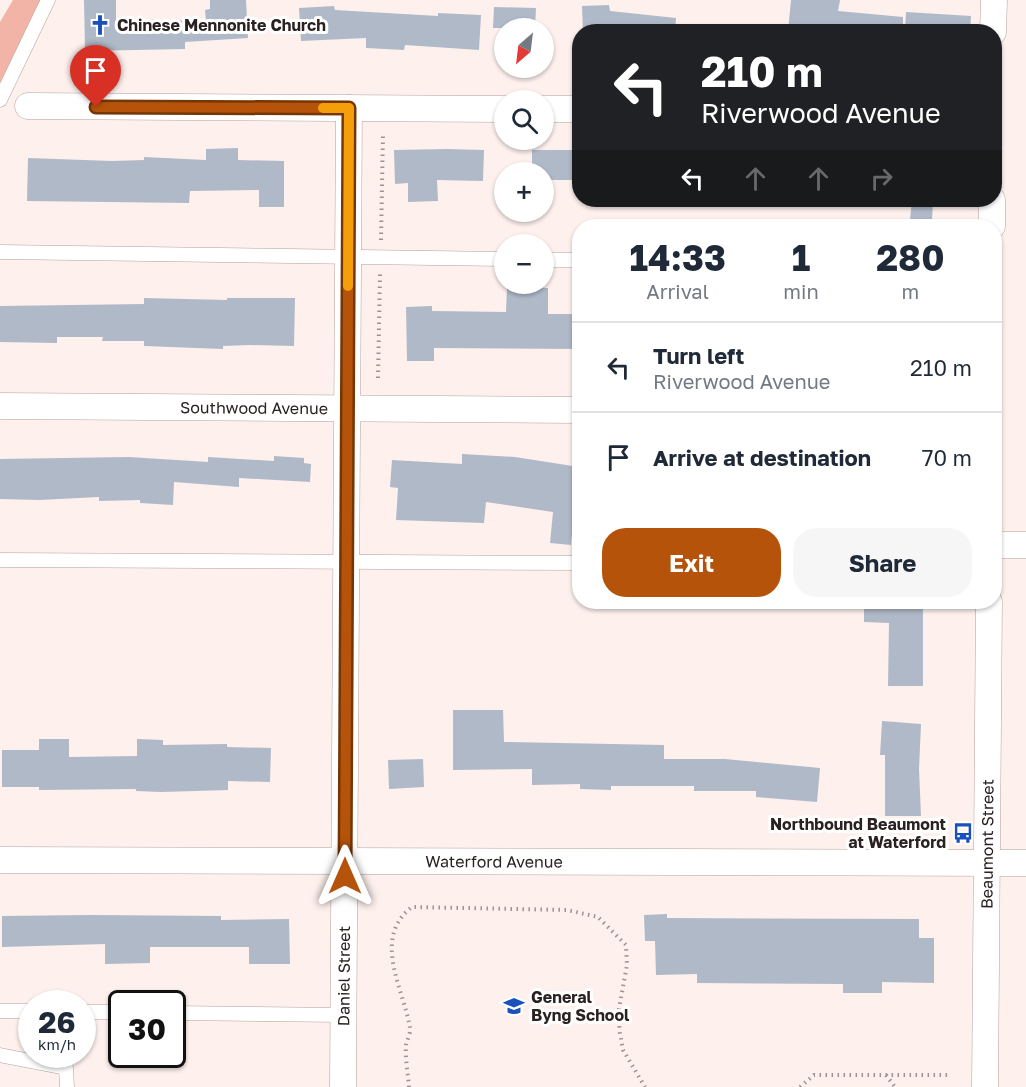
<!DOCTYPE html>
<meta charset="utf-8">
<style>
body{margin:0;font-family:"Golos Text",sans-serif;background:#f6f6f7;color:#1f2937;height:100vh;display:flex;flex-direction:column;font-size:22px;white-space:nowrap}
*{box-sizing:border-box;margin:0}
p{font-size:20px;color:#747a83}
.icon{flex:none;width:33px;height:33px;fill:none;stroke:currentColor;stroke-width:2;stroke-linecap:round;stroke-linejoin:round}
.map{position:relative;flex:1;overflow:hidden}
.details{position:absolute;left:572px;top:219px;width:430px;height:390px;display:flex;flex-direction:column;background:#fff;border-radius:24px;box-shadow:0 2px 4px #0004}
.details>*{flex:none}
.top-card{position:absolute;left:572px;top:24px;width:430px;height:183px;border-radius:24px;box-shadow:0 2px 4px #0004;background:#202124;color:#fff;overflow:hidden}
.needle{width:39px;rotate:208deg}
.tools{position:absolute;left:494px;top:18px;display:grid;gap:12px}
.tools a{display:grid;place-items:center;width:60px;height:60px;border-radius:50%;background:#fff;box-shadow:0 2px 4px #0004;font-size:30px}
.speed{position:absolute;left:18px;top:990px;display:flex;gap:12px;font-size:30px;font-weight:700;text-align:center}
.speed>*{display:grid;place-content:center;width:78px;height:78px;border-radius:50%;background:#fff;box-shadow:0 2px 4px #0004;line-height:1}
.speed small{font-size:15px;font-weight:400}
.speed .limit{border:3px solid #111;border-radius:9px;background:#fff;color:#111}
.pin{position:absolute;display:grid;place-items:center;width:51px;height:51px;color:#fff;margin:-62px -26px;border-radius:50% 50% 50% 0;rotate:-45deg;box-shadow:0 0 6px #0007}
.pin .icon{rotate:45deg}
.me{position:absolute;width:66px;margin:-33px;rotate:0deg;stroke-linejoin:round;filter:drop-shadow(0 0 4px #0008)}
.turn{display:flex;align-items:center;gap:21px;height:126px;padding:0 30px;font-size:27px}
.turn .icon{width:78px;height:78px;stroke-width:2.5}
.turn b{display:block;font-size:42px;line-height:51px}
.lanes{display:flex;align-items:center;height:57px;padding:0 30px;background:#0003;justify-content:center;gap:30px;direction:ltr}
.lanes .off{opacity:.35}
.eta{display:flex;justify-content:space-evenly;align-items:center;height:102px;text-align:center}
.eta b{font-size:36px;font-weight:700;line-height:42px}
.cta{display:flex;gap:12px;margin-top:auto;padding:12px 30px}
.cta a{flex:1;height:69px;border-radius:24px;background:#b45309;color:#fff;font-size:24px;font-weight:700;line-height:69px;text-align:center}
.cta a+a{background:#f6f6f7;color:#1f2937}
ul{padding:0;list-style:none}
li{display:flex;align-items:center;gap:18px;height:90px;padding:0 30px;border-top:2px solid #e0e1e3}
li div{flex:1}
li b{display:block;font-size:22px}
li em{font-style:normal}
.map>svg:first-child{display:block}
.green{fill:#f2b4a6}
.building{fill:#b0b9c8}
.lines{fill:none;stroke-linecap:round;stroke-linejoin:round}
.lane-casing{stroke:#b5a19c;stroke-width:15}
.street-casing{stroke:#b5a19c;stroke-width:27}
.path{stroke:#9d9390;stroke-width:4;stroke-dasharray:1.5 4.5;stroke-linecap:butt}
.lane{stroke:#fff;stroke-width:14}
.street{stroke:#fff;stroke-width:26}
.route-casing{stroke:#753606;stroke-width:15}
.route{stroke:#b45309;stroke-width:10}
.slow{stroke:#f59e0b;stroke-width:10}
.labels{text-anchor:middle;stroke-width:6;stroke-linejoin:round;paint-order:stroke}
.poi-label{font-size:16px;font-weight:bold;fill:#2a2220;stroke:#fff;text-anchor:start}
.street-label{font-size:16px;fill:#2a2220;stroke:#fff}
</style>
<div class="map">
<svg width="1026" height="1087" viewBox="0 0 1026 1087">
<rect width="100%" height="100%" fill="#fdf0ed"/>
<!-- green -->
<path class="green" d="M13 0H48L0 100V22Z"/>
<!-- building -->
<path class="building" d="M84 0H116V19L206 21 205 10 210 9V0H246L248 38 185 42V49L85 51Z
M791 0H840L838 11 903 17V32H788Z
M609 5 610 11 676 18 675 32H583L582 6Z
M334 6 335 10 438 16V13L481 15 479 50 405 45 404 50 366 48V38L301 41 299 8Z
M494 7 536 8 535 28H493Z
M906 12 971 16 970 32H905Z
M238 148V160L284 161V207H259V190L190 191 189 203 27 201 28 158 112 161 144 160V157L206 160V149Z
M447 149 484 150 483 181 437 180 438 201 408 202V183L395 184 394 150Z
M532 150H578V180H543V172H532Z
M912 200H933L932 221 910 220Z
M507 287 548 288V314H579V349L434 348V361H407L406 307 432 306V311L506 312Z
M144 298 227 300V298H295L294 346 250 345 223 346V349L144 346V341H102L103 337H57V343L0 342V306L144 304Z
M462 454 515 457 579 467V512H574L571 545 550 543 553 512 486 502 484 523 396 520 398 488 390 487 392 460 462 464Z
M274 456 304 458V463L311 464 310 482 239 478V487L174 482 173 505 140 503V500L99 501V497L40 500 0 499V459L129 457 208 462V457L274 461Z
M864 602H923V686H888L889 623 864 622Z
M453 710H503L504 742 664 745V759H725L820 768 817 802 756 797V791H694V786H611V790L580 789V784L532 785V769L453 770Z
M882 721 921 724 919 769 921 816H885V755H880Z
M39 739H69V757L137 756V739L163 740V745L227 744V747L271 748 270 782 228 781V790L161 792 136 791V789L39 790V787H2V750H39Z
M423 759 424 787 389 789 388 760Z
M667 914V918L919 919V938H934V983L882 982V993H843V984L697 983V974L656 975 655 941H645L644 915Z
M90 915 221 916V920L289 919 290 964H249V947H150V963L105 964V944L2 947V916Z"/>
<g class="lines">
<!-- lane casing -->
<g class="lane-casing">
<path id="lane" d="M0 100 48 0
M0 252 504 259
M543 260H579
M0 560 579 563
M0 1011H32
M82 1012H122
M172 1013 343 1015
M0 1055 66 1068 67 1087"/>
</g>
<!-- street casing -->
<g class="street-casing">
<g id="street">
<path d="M993 32 994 0"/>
<path d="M28 106 504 109"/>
<path d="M543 109H579"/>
<path d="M992 226V200"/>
<path id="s1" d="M0 406 579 410"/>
<path d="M994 545H1026"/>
<path id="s2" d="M0 860 1026 863"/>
<path id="s3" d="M343 1087 349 108"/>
<path id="s4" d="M985 1087 989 602"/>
</g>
</g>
<!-- path -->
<path class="path" d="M381 240 383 133
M378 378 380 274
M886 1075 895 1087
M409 1087C408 1074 405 1058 406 1045 407 1040 411 1033 410 1028 404 990 371 938 412 907L567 910 598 917 626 945 627 965 618 1014 620 1033 623 1050 645 1087
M800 1087 814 1075H950"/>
<!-- lane -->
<use href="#lane" class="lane"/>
<!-- street -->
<use href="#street" class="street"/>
</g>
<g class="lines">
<!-- route casing -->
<g class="route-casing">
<path id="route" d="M96 107 349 108 345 876"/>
</g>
<!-- route -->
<use href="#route" class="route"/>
<!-- slow -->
<path class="slow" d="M323 108H349L348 286"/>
</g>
<!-- icons -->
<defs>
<g id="church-bare" transform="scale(1.62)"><path d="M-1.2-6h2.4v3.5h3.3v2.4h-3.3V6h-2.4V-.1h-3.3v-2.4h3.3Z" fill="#1a50bc" stroke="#fff" stroke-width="2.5" paint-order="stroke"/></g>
<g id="bus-bare" transform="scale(1.62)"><path d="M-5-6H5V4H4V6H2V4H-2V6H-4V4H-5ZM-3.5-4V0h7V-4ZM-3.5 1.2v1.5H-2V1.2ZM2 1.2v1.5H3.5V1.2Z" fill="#1a50bc" stroke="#fff" stroke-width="2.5" paint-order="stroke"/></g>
<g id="school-bare" transform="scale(1.62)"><path d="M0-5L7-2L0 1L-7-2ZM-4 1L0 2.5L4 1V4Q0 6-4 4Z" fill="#1a50bc" stroke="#fff" stroke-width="2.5" paint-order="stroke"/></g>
</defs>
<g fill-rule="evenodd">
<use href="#church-bare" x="100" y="25"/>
<use href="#bus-bare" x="963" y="833"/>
<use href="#school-bare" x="514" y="1006"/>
</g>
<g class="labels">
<!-- poi labels -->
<g class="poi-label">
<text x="117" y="31">Chinese Mennonite Church</text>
<text x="946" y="830" text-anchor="end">Northbound Beaumont<tspan x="946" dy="18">at Waterford</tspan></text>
<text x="531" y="1003">General<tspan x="531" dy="18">Byng School</tspan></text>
</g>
<!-- street labels -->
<g class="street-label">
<text dy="6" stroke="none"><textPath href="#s1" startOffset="254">Southwood Avenue</textPath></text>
<text dy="6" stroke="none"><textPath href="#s4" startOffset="243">Beaumont Street</textPath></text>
<text dy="6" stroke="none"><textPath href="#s2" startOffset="494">Waterford Avenue</textPath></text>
<text dy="6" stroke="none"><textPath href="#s3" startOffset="111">Daniel Street</textPath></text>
</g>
</g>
</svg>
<div class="tools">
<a><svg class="needle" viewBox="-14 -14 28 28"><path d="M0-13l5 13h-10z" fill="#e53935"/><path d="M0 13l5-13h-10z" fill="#747a83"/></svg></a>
<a><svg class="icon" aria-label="search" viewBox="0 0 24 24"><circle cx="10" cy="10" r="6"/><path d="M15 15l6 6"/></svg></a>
<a>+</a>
<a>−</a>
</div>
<div class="speed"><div>26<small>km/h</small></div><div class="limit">30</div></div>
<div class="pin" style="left:96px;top:107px;background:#d93025"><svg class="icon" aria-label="arrive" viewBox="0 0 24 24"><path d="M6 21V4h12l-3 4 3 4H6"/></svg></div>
<svg class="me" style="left:345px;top:876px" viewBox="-20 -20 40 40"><path d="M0-17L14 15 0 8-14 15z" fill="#b45309" stroke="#fff" stroke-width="4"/></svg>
<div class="top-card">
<div class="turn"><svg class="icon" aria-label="left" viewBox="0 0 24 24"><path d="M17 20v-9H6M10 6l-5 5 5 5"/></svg><div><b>210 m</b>Riverwood Avenue</div></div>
<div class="lanes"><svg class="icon" aria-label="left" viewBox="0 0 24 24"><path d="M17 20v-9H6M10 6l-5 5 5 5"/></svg><svg class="icon off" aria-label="ahead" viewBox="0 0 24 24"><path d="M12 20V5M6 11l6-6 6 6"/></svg><svg class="icon off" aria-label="ahead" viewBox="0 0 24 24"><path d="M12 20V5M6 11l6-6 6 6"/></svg><svg class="icon off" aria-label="right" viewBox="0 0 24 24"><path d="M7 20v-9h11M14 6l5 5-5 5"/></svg></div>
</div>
<section class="details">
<div class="eta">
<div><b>14:33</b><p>Arrival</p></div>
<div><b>1</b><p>min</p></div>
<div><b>280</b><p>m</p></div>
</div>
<ul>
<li><svg class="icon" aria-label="left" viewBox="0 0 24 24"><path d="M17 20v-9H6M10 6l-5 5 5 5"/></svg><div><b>Turn left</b><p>Riverwood Avenue</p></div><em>210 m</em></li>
<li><svg class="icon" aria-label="arrive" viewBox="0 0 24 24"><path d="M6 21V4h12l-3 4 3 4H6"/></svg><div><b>Arrive at destination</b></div><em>70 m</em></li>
</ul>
<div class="cta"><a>Exit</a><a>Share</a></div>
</section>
</div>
